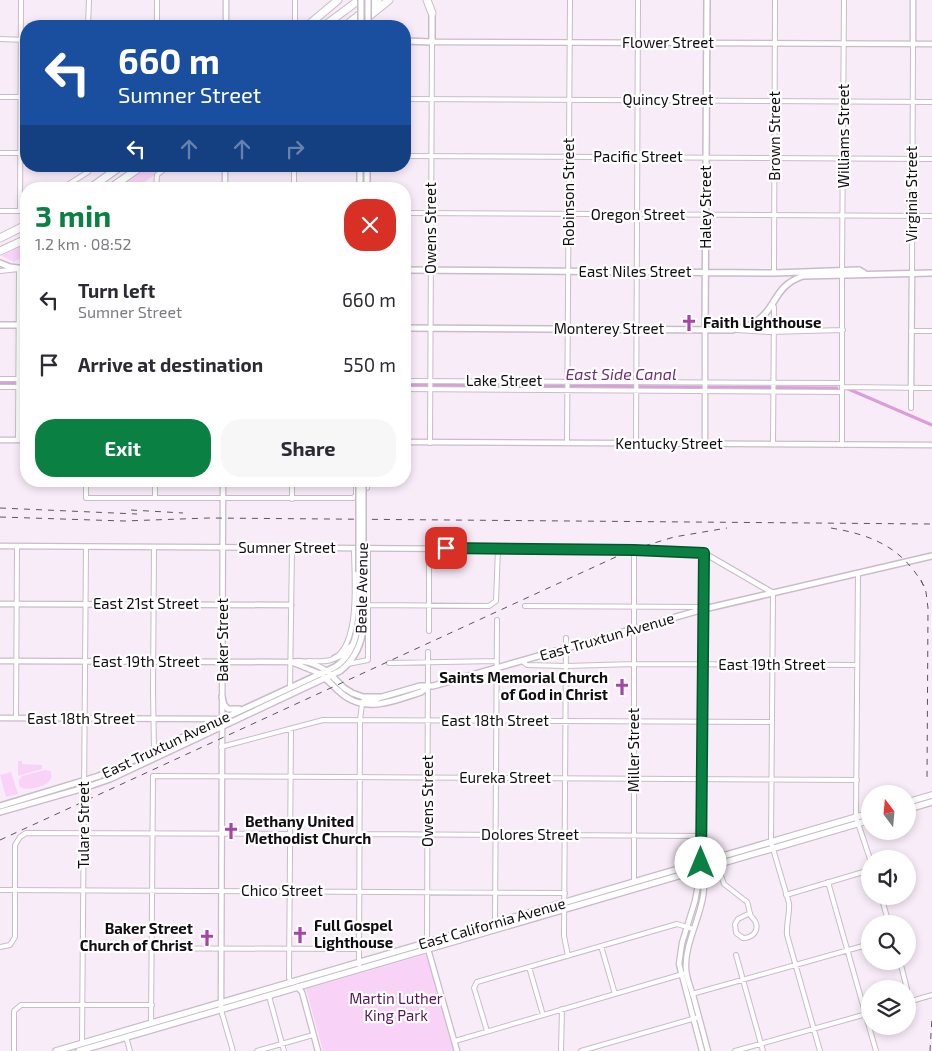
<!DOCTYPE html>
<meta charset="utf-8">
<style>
body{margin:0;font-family:"Exo 2",sans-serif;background:#f7f7f7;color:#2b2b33;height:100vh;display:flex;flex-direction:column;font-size:19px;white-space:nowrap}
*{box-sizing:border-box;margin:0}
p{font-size:16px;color:#7c7c81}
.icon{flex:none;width:28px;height:28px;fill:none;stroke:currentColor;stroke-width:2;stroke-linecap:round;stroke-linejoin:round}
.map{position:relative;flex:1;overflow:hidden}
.details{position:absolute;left:20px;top:182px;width:391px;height:305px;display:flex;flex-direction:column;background:#fff;border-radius:20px;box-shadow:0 2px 8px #0003}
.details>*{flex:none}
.guide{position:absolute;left:20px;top:20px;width:391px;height:152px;border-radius:20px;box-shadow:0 2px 8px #0003;background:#1a4fa0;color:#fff;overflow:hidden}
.needle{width:32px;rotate:344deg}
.buttons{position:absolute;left:861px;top:785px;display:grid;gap:10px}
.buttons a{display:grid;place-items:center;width:55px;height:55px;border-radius:50%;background:#fff;box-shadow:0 2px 8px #0003;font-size:25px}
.pin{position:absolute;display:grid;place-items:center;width:42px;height:42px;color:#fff;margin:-21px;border-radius:10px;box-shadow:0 2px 8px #0006}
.me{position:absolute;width:55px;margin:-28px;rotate:0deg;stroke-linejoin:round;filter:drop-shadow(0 0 4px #0008)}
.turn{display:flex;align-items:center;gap:18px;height:105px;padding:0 15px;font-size:22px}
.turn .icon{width:65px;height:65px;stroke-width:2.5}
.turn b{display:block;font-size:35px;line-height:42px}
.lanes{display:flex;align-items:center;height:48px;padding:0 15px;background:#0003;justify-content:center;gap:25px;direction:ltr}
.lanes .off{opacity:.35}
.round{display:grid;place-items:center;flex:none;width:52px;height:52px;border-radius:20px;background:#f7f7f7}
.headline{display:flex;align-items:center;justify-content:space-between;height:85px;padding:0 15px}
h1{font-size:30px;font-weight:700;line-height:38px;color:#0b8043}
.action{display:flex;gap:10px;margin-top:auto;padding:10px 15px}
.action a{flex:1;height:58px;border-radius:20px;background:#0b8043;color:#fff;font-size:20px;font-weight:700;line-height:58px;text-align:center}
.action a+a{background:#f7f7f7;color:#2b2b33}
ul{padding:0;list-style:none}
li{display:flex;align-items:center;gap:15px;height:65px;padding:0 15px}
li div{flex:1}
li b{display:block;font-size:19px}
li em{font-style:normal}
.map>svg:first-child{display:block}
.green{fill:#f9d2f8}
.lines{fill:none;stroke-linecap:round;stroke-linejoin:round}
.canal{stroke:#da9eda;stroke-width:3}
.minor-casing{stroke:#c9bcc9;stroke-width:6}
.tertiary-casing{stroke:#c9bcc9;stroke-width:7}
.secondary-casing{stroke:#c9bcc9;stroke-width:8}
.primary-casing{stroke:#c9bcc9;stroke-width:8}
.motorway-casing{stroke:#c9bcc9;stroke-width:9}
.minor{stroke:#fff;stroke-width:4}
.tertiary{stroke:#fff;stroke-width:4.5}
.secondary{stroke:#fff;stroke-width:5}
.primary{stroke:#fff;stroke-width:5.5}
.motorway{stroke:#fff;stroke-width:7}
.rail{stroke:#5c555c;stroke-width:1;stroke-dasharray:6 6;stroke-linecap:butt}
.secondary-bridge-casing{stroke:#c9bcc9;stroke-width:8;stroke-linecap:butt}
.secondary-bridge{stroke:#fff;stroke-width:5}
.route-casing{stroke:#07532c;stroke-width:12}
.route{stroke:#0b8043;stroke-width:9}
.labels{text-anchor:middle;stroke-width:4.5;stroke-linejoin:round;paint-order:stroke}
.street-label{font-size:15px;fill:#120d12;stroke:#fff}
.poi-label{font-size:15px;font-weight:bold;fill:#120d12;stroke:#fff;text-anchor:start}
.park-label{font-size:15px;fill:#5b135e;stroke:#fff}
.water-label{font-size:16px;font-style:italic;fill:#752f78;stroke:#fff}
</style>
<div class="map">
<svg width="932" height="1051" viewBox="0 0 932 1051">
<rect width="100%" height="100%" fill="#f9ecf9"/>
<!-- green -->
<path class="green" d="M150 166H167L135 189H118Z
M26 243V255L14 262 2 256Z
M18 761H22V764L42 765V769L18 776Z
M45 770 50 771C59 786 26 791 22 788 18 786 19 784 19 780L22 776Z
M11 772 18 794 6 797 0 775Z
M427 954 455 1051H323L306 989Z"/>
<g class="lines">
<!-- canal -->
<path class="canal" d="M0 383H26
M405 385 837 388
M846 388 932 425"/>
<!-- minor casing -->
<g class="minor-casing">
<path id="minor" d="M88 26 89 0
M157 26V0
M295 26V0
M0 39 26 40
M0 97H26
M405 99 932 102
M0 153H26
M405 156 932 159
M61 189 88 172V166
M156 189 157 175 168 166
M294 189V166
M0 211H20L26 208
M20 211 21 0
M405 213 932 216
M0 271 19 269 18 440
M842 271 844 0
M774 273 775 0
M912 273 913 44
M842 275V445
M737 330 769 332 843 330
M911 331H932
M0 379H26
M405 381 842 383
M0 387H26
M842 387 932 388
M405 389 842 392
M911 408V388
M430 443 432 42
M567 443 570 0
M636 444 638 0
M773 444 774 307
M86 481V498H353L356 495V481
M292 481V499
M361 488H367V481
M155 498V481
M858 573 856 817 870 859
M773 593 771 842 789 903C790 914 786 924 787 935L820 1051
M368 605 489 606 496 601 498 549
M525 606 700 607 704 609
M429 631V548
M566 638 564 936 568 956
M308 661C316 661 328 663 335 658 361 641 354 576 354 548
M522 661 527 665 566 666 635 664 857 665
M389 663 497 661
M348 664 368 660V548
M290 688 292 548
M16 718 17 546
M291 729 289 978 292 983
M221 747 323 720 772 722
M154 751 153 690 154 547
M359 834 701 836
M717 865 724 884 747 902C749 906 749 911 750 914 751 917 754 919 755 921 760 931 752 938 743 938L736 933 735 924 738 919 750 913
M634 882V550
M828 882 876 1051
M0 890 565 893
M786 895 870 870
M881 896 889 924
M495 923 497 620
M427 945 428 652
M601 946 615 994
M0 947 10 945 15 937V845L20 837 26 833 290 834
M84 948 358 949
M736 955 763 1051
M900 961 907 989
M359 965 360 720 362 704
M529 967 543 1015
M692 994 870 944
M269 996 284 1051
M908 1002 932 995
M221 1010 233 1051
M151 1024 153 776 857 780
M487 1031 474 988 477 982 677 924 693 929
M126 1037 130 1051
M455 1041 683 974
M82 1044 86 547
M14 1051V1011L21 1005H152
M257 1051 313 1035
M561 1051 562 1009
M581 1051 699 1017
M735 1051 870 1013"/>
</g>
<!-- tertiary casing -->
<g class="tertiary-casing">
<path id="tertiary" d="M226 26V0
M432 42 932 44
M913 44V0
M225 189V166
M911 388 912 273
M0 440H26
M405 442 932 445
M705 444V329
M0 546 634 550 704 553 773 593
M704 553 701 870C713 900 684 937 686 968 686 977 690 986 693 995 698 1014 703 1032 708 1051
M0 604 291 605
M0 661 291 662C305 659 315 664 327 671
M291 662 321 674
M0 718 221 719
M701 870 695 901 682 943 679 964 702 1051
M428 949 457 1051
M297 987 302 992 318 1051
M221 1010 223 481"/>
</g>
<!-- secondary casing -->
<g class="secondary-casing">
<path id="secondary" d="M405 41 432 42V13
M360 189V166
M367 189V166
M0 263 10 267 26 269
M405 270 774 273 859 270 864 273
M0 325H26
M405 328 732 330C740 328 748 327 755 322 777 309 773 286 803 276L932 273
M705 329 707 0
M335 658 342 655 350 647
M327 671 344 688 352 693 363 697H382L420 686H433L704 609 932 556
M324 677C332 684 339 693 348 698 370 712 399 699 421 692L428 687
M222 697 224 705 228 709H239
M362 703 365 700 372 701 379 698
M0 806 99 776 335 667C365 647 358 604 359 572
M0 812 84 788 110 779 340 671C371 647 364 608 363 572
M687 874 694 878 698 886"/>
</g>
<!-- primary casing -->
<g class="primary-casing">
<path id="primary" d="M908 802 932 795
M908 809 932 802
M56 1051 870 813
M79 1051 870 820"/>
</g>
<!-- motorway casing -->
<g class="motorway-casing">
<path id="motorway" d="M427 0 432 13
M307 26 338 0
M324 26 359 0
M345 26 378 0
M357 26 389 0
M89 189 121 166
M109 189 142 166
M0 238 26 225
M0 251 26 239"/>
</g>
<!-- minor -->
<use href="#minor" class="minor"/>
<!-- tertiary -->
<use href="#tertiary" class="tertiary"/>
<!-- secondary -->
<use href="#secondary" class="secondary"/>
<!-- primary -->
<use href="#primary" class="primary"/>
<!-- motorway -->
<use href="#motorway" class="motorway"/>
<!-- rail -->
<path class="rail" d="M0 508 137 514
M131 510 183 513
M0 517 124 521 209 518 932 524
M831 528C872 535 902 547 924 586
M921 580 926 592 928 608 927 782
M0 840 631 550 674 537 727 528
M930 1051 932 1017"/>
<!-- secondary-bridge casing -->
<g class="secondary-bridge-casing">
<path id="secondary-bridge" d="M361 23V0
M368 23V0
M359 572V481
M363 572V481"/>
</g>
<!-- secondary-bridge -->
<use href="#secondary-bridge" class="secondary-bridge"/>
</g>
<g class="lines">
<!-- route casing -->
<g class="route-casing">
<path id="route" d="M446 548 634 550 704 553 701 863"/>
</g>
<!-- route -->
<use href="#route" class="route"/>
</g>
<!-- icons -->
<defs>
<g id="church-bare" transform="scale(1.35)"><path d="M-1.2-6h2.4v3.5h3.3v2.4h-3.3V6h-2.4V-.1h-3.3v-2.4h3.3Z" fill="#a744aa" stroke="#fff" stroke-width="2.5" paint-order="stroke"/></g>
</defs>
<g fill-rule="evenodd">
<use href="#church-bare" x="689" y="323"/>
<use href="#church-bare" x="622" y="687"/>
<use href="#church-bare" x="231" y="831"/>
<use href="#church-bare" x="300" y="935"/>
<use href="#church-bare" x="207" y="938"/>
</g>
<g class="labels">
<!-- street labels -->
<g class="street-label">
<text x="668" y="48">Flower Street</text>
<text x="668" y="105">Quincy Street</text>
<text transform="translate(775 136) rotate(-90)" y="5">Brown Street</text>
<text transform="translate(844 136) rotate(-90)" y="5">Williams Street</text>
<text x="638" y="162">Pacific Street</text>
<text transform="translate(569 192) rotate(-90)" y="5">Robinson Street</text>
<text transform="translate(912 194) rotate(-90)" y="5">Virginia Street</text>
<text transform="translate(706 207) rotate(-90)" y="5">Haley Street</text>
<text x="638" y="220">Oregon Street</text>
<text transform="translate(431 228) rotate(-90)" y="5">Owens Street</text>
<text x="635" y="277">East Niles Street</text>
<text x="609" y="334">Monterey Street</text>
<text x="504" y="386">Lake Street</text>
<text x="669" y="449">Kentucky Street</text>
<text x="287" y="553">Sumner Street</text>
<text transform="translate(362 588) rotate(-89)" y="5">Beale Avenue</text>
<text x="146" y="609">East 21st Street</text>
<text transform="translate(607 637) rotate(-16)" y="5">East Truxtun Avenue</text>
<text transform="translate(223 640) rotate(-90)" y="5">Baker Street</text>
<text x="146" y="667">East 19th Street</text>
<text x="772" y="670">East 19th Street</text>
<text x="81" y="724">East 18th Street</text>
<text x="495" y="726">East 18th Street</text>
<text transform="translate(166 745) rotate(-25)" y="5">East Truxtun Avenue</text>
<text transform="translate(634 750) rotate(-90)" y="5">Miller Street</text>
<text x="505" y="783">Eureka Street</text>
<text transform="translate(428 801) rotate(-90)" y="5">Owens Street</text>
<text transform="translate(84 825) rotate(-90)" y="5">Tulare Street</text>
<text x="530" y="840">Dolores Street</text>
<text x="282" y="896">Chico Street</text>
<text transform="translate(492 924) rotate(-16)" y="5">East California Avenue</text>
</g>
<!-- poi labels -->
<g class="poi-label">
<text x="703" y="328">Faith Lighthouse</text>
<text x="608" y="683" text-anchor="end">Saints Memorial Church<tspan x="608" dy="17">of God in Christ</tspan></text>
<text x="245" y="827">Bethany United<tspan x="245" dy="17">Methodist Church</tspan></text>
<text x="314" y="931">Full Gospel<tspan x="314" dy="17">Lighthouse</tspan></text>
<text x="193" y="934" text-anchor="end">Baker Street<tspan x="193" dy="17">Church of Christ</tspan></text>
</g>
<!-- park labels -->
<g class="park-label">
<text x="396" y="1004">Martin Luther<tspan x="396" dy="17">King Park</tspan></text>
</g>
<!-- water labels -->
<g class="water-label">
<text x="621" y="380">East Side Canal</text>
</g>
</g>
</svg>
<div class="buttons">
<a><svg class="needle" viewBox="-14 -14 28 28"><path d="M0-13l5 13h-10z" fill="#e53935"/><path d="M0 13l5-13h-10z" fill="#7c7c81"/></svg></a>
<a><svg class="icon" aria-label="sound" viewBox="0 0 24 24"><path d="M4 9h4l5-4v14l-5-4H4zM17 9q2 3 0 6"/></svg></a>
<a><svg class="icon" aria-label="search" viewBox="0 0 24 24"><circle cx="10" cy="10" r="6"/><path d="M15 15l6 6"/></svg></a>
<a><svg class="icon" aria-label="layers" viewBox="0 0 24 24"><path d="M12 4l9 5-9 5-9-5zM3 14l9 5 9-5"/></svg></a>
</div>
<div class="pin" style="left:446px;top:548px;background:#d93025"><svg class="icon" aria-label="arrive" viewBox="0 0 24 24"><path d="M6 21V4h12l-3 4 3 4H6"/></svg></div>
<svg class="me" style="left:701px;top:863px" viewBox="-20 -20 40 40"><circle r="19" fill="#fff"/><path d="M0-13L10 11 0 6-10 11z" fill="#0b8043"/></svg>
<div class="guide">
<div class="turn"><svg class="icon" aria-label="left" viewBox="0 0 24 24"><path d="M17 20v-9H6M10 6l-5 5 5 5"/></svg><div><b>660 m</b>Sumner Street</div></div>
<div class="lanes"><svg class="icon" aria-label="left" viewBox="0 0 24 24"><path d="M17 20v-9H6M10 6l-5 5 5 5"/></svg><svg class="icon off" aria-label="ahead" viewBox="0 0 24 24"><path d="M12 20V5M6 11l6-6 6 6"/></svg><svg class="icon off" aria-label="ahead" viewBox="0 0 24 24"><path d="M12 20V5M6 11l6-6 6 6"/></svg><svg class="icon off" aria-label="right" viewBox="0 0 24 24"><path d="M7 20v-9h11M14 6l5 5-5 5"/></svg></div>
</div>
<section class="details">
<div class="headline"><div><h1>3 min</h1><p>1.2 km · 08:52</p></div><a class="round" style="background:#d93025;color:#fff"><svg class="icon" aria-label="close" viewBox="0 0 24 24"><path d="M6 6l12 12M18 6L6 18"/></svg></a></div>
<ul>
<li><svg class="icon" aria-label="left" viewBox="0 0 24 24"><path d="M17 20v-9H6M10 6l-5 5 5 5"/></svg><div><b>Turn left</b><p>Sumner Street</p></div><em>660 m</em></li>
<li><svg class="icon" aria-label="arrive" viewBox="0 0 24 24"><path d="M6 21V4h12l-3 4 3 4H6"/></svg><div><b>Arrive at destination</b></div><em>550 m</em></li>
</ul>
<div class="action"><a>Exit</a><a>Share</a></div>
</section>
</div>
